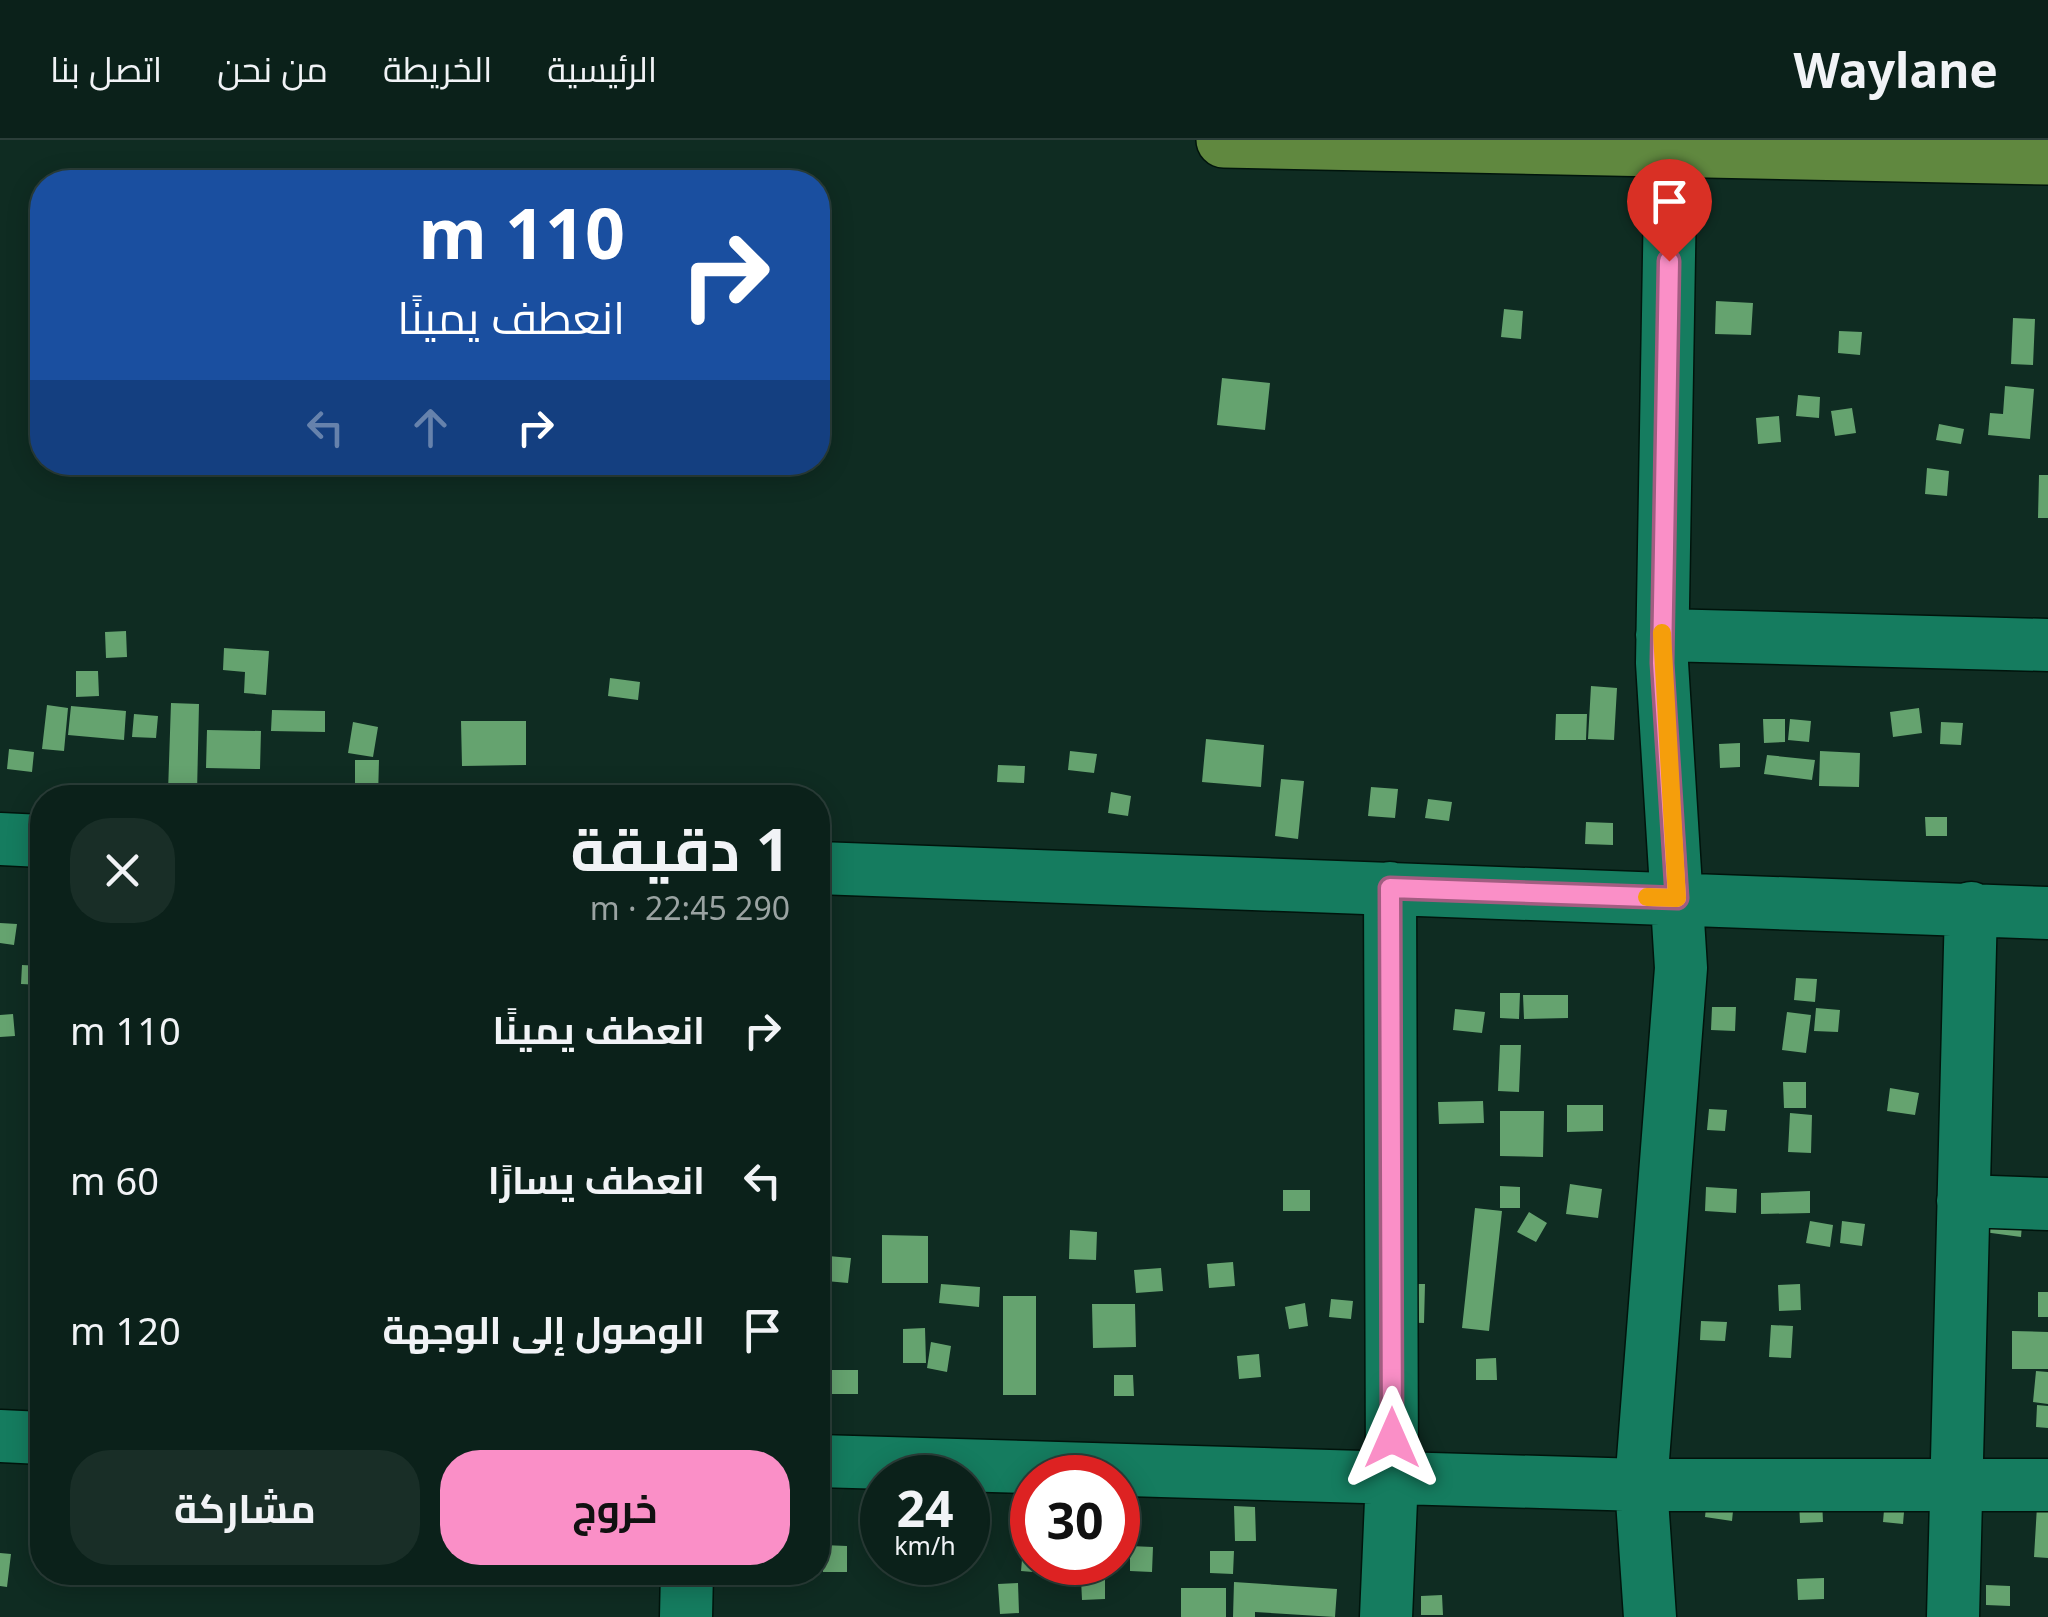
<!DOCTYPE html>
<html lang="ar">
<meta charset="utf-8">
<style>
body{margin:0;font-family:"Noto Sans",Cairo,sans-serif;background:#192e27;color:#f1f3f6;direction:rtl;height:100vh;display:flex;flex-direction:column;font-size:38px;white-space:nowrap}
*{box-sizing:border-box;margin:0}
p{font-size:32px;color:#9aa3a2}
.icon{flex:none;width:55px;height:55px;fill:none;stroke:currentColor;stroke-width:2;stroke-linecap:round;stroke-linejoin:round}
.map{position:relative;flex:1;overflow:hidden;direction:ltr}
.sheet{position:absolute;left:30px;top:645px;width:800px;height:800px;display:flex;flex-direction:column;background:#0b211a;border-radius:40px;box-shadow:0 5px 25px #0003,0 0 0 2px #2b3e39;direction:rtl}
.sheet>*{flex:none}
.banner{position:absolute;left:30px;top:30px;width:800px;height:305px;border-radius:40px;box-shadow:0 5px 25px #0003,0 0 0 2px #2b3e39;direction:rtl;background:#1a4fa0;color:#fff;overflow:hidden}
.speed{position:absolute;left:860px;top:1315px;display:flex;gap:20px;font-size:50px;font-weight:700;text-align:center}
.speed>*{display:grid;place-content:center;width:130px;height:130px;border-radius:50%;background:#0b211a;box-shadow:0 5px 25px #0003,0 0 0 2px #2b3e39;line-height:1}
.speed small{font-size:25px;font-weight:400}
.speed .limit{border:15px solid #d22;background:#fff;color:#111}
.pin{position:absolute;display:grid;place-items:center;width:85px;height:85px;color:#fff;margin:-102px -42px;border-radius:50% 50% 50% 0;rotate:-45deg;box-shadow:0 0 10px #0007}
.pin .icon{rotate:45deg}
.me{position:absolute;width:110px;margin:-55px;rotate:0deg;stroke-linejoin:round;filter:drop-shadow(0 0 8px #0008)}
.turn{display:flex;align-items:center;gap:35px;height:210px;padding:0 40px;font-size:45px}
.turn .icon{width:130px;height:130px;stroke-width:2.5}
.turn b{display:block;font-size:70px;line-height:85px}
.lanes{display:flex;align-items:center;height:95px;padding:0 40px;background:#0003;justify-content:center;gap:50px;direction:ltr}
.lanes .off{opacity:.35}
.round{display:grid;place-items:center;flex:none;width:105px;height:105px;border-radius:40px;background:#192e27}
.summary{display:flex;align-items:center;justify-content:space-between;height:170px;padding:0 40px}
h1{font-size:60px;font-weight:700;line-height:75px}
.action{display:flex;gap:20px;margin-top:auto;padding:20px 40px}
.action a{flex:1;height:115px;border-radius:40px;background:#fa8fc7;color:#111;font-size:40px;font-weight:700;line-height:115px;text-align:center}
.action a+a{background:#192e27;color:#f1f3f6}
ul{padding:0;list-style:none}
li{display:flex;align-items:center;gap:30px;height:150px;padding:0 40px}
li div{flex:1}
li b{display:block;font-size:38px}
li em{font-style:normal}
header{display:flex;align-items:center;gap:60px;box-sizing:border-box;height:140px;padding:0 50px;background:#0b211a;border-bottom:2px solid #2b3e39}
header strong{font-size:48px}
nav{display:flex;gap:55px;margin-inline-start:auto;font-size:35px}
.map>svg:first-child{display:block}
.building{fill:#65a36f}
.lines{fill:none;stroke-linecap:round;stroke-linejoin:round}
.minor-casing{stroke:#00140c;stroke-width:55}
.major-casing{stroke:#00140c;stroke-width:58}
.minor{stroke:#157c5f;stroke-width:52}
.major{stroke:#60883f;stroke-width:55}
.route-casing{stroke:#a25d81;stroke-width:25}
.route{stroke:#fa8fc7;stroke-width:18}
.slow{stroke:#f59e0b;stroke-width:18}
</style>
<header>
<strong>Waylane</strong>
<nav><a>الرئيسية</a><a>الخريطة</a><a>من نحن</a><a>اتصل بنا</a></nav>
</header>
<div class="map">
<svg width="2048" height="1477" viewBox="0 0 2048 1477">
<rect width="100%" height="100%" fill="#0f2c22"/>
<!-- building -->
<path class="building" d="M1716 161 1753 163 1751 195 1715 194Z
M1504 169 1523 171 1521 199 1501 197Z
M2013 178 2035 179 2033 225 2011 224Z
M1839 191 1862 192 1860 215 1838 213Z
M1222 238 1270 243 1265 290 1217 285Z
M2005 246 2034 249 2030 299 1988 295 1990 273 2003 274Z
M1798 255 1820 257 1819 278 1796 276Z
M1852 268 1856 293 1835 296 1831 271Z
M1779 276 1781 302 1758 304 1756 278Z
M1939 284 1964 289 1961 304 1936 300Z
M1927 328 1949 331 1947 356 1925 354Z
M2039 335H2048V378H2038Z
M126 491 127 517 106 518 105 492Z
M224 508 269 511 266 555 244 553 245 532 223 530Z
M76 531H98L99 556 76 557Z
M610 538 640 542 638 560 608 556Z
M1591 546 1617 548 1614 600 1588 599Z
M171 563 199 564 197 653 168 652Z
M47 565 68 568 64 611 42 609Z
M71 566 126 571 124 600 68 595Z
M1919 568 1922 593 1893 597 1890 572Z
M272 570 325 571V592L271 591Z
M134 574 158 576 156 598 132 597Z
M1556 574H1587L1586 600H1555Z
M1763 579H1785V602L1764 603Z
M1790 579 1811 581 1809 602 1788 600Z
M461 581H526V625L462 626Z
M353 582 378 587 373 617 348 613Z
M1941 582 1963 583 1961 605 1940 604Z
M207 590 261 591 260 629 206 628Z
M1206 599 1264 605 1261 647 1202 642Z
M1740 603V627L1720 628 1719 604Z
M9 609 34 612 32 632 7 629Z
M1070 611 1097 614 1094 633 1068 630Z
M1820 611 1860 613 1859 647 1819 646Z
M1767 615 1815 620 1812 640 1764 634Z
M355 620H379L378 658H355Z
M998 625 1025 626 1024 643 997 642Z
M1281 639 1304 641 1298 699 1275 696Z
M1371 647 1398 649 1395 678 1368 676Z
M293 649V658H250L249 650Z
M1111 652 1131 656 1128 676 1108 673Z
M1428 659 1452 662 1449 681 1425 678Z
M1925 677H1947V696H1926Z
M1586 682 1613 683V705L1585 704Z
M32 759 42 761V781L28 778Z
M0 783 17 784 14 805 0 803Z
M22 825 42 826V845L21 844Z
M1796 838 1817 839 1815 862 1794 860Z
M1500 853H1520L1519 879 1500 878Z
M1523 855H1568V878L1524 879Z
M1712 867H1736L1735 891 1711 890Z
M1816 868 1840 870 1838 892 1814 891Z
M1455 869 1485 872 1482 893 1453 890Z
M1787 872 1811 875 1806 913 1782 910Z
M13 874 15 896 0 897V875Z
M1500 905H1521L1519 952 1498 951Z
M1783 942H1806V968H1784Z
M1890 948 1919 953 1915 975 1887 971Z
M1483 961 1484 983 1439 984 1438 962Z
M1567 965H1603V991L1567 992Z
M1709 969 1727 970 1725 991 1707 990Z
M1500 971H1544L1543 1017 1500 1016Z
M1790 973 1812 975 1811 1013 1788 1012Z
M1570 1044 1602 1049 1598 1078 1566 1074Z
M1500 1046 1520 1047V1068H1500Z
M1706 1047 1737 1049 1736 1073 1705 1071Z
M1283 1050H1310V1071H1283Z
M1810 1051V1073L1761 1074V1053Z
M1475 1068 1502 1071 1489 1191 1462 1188Z
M1529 1072 1547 1083 1536 1102 1517 1092Z
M2023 1073 2021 1097 1969 1090Z
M1810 1081 1833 1085 1830 1107 1806 1103Z
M1842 1081 1865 1084 1862 1106 1840 1103Z
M1070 1090 1097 1092 1096 1120 1069 1119Z
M882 1095 928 1096V1143H882Z
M828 1116 851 1118 848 1143 826 1141Z
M1233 1122 1235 1146 1209 1148 1207 1124Z
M1161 1128 1163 1151 1136 1153 1134 1130Z
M941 1144 980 1147 979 1167 939 1163Z
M1395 1144H1425L1424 1183 1394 1182Z
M1800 1144 1801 1170 1779 1171 1778 1145Z
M2038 1152H2048V1177H2038Z
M1003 1156H1036V1255H1003Z
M1331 1159 1353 1161 1351 1179 1329 1177Z
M1305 1163 1308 1186 1289 1189 1285 1167Z
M1092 1164H1135L1136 1207 1093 1208Z
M1701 1181 1727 1182 1725 1201 1700 1200Z
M1771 1185 1793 1186 1791 1218 1769 1217Z
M925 1188 926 1223H903V1189Z
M2012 1191 2048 1192V1229H2012Z
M931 1202 951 1206 947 1232 927 1228Z
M1259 1214 1261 1237 1239 1239 1237 1216Z
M1496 1218 1497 1240H1476V1219Z
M826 1230H858V1254H826Z
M2036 1231 2048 1232V1264L2033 1262Z
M1114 1235H1133L1134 1256H1114Z
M2037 1265 2048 1266V1288L2036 1287Z
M1707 1358 1734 1361 1732 1381 1705 1377Z
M1885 1358 1905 1360 1903 1384 1883 1382Z
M1822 1359 1823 1382 1800 1383 1799 1361Z
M1234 1366 1255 1367 1256 1401H1235Z
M2037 1366 2048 1367V1418L2034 1417Z
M1025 1385 1032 1386V1422H1046L1045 1433 1021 1431Z
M823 1405 847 1406V1432H823Z
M1130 1406 1153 1407 1152 1432 1130 1431Z
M1210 1411H1234L1233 1434 1210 1433Z
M0 1413 11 1414 7 1447 0 1446Z
M1105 1438V1459L1082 1460 1081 1439Z
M1824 1438V1459L1798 1460 1797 1439Z
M1234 1442 1337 1449 1335 1477 1255 1472V1477H1233Z
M1018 1443 1019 1473 1000 1474 998 1444Z
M1986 1445 2010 1446V1466L1986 1465Z
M1181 1448H1226V1477H1181Z
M1442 1455 1443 1475H1421V1456Z"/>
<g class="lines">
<!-- minor casing -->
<g class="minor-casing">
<path id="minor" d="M1662 495 2048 505
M0 699 42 701
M818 728 2048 773
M1963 1061 2048 1064
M0 1296 42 1298
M818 1321 1641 1345H2048
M686 1477 687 1432
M1386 1477 1392 1337 1390 748
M1650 1477 1641 1345 1681 828 1662 523 1671 0
M1953 1477 1971 768"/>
</g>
<!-- major casing -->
<g class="major-casing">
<path id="major" d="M1224 0 2048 17"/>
</g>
<!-- minor -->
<use href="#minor" class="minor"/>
<!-- major -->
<use href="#major" class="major"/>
</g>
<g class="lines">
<!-- route casing -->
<g class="route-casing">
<path id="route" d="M1392 1298 1390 748 1677 758 1662 523 1669 121"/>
</g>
<!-- route -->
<use href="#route" class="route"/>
<!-- slow -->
<path class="slow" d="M1647 757 1677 758 1662 493"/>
</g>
</svg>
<div class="speed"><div>24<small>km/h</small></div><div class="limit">30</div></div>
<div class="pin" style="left:1669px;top:121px;background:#d93025"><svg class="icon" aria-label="arrive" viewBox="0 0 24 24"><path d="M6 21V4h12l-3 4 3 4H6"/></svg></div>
<svg class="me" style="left:1392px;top:1298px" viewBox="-20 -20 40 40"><path d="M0-17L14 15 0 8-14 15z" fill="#fa8fc7" stroke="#fff" stroke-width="4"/></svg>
<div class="banner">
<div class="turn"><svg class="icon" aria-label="right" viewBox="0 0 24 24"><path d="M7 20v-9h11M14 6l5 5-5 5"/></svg><div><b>110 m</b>انعطف يمينًا</div></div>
<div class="lanes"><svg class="icon off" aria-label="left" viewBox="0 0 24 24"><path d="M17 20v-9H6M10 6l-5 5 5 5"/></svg><svg class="icon off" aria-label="ahead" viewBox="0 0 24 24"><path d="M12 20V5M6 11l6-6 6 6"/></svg><svg class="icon" aria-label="right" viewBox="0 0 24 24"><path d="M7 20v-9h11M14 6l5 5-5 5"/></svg></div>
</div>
<section class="sheet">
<div class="summary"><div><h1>1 دقيقة</h1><p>290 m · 22:45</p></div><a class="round"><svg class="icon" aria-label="close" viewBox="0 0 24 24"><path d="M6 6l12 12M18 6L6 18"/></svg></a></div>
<ul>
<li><svg class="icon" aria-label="right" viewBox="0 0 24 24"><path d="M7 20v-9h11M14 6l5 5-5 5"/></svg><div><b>انعطف يمينًا</b></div><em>110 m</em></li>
<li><svg class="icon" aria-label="left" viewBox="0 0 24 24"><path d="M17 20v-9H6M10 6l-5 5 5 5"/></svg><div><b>انعطف يسارًا</b></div><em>60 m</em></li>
<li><svg class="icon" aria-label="arrive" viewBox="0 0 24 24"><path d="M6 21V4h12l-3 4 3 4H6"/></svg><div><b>الوصول إلى الوجهة</b></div><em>120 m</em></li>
</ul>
<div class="action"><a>خروج</a><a>مشاركة</a></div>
</section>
</div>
